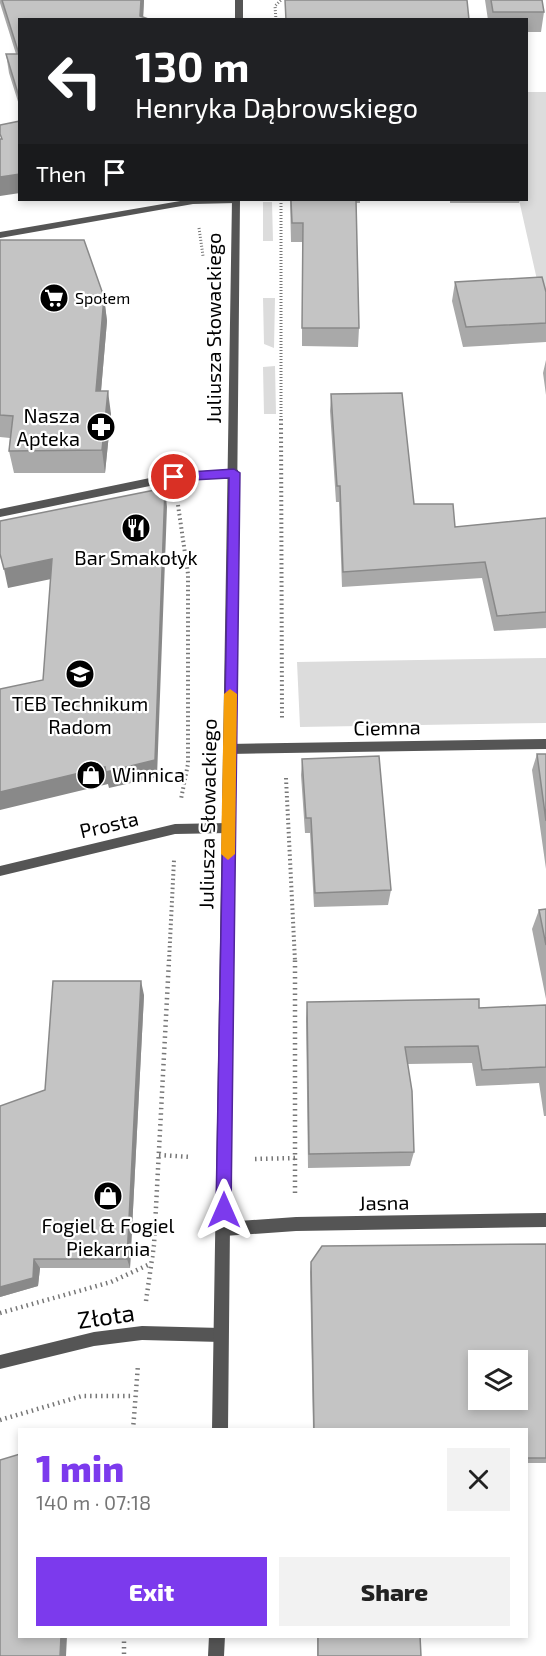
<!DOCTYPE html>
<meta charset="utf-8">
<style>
body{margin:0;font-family:"Exo 2",sans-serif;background:#f2f2f2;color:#222;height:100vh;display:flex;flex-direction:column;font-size:22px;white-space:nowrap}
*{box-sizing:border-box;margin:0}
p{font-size:20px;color:#767676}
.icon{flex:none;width:33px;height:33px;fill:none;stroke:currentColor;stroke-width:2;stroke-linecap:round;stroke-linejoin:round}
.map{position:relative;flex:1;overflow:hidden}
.panel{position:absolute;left:18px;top:1428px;width:510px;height:210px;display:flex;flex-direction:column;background:#fff;border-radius:0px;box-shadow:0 3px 9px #0003}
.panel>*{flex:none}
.guide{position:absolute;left:18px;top:18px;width:510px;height:183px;border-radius:0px;box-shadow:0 3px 9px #0003;background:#202124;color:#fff;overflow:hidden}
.tools{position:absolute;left:468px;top:1350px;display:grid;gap:12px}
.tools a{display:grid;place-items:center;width:60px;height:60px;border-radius:0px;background:#fff;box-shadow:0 3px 9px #0003;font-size:30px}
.pin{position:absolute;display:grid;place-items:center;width:51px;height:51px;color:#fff;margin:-26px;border:3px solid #fff;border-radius:50%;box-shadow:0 2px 6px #0007}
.me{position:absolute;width:66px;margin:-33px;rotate:0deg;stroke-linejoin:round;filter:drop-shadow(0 0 4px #0008)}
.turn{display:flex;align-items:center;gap:21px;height:126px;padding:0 18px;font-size:27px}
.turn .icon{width:78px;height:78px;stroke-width:2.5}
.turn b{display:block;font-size:42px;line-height:51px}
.then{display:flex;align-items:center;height:57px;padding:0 18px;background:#0003;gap:12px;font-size:22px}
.round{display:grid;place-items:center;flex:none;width:63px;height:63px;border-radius:0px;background:#f2f2f2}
.overview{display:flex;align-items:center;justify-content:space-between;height:102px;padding:0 18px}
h1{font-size:36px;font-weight:800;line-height:45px;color:#7c3aed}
.action{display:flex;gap:12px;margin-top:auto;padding:12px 18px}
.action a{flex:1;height:69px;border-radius:0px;background:#7c3aed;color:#fff;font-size:24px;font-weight:800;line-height:69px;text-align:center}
.action a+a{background:#f2f2f2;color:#222}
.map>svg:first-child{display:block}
.green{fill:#dcdcdc}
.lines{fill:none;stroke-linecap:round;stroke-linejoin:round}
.path-far2{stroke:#777;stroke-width:3;stroke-dasharray:1 2;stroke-linecap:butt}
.path-far1{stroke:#777;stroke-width:4;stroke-dasharray:1.5 3;stroke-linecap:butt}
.path{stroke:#777;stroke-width:4.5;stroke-dasharray:1.5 4;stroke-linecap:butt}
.minor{fill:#555;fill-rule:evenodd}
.tertiary{fill:#555;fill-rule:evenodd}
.wall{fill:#a9a9a9}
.shaded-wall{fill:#898989}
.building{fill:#c4c4c4;stroke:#898989;stroke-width:1.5;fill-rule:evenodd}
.route{fill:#7c3aed;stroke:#51269a;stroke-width:1.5}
.slow{fill:#f59e0b}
.labels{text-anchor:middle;stroke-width:4.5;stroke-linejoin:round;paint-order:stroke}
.far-poi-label{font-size:16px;fill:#000;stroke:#fff;text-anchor:start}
.street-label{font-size:20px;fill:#000;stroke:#fff}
.poi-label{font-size:20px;fill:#000;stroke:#fff}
.near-street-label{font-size:24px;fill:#000;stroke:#fff}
</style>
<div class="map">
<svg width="546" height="1656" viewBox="0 0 546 1656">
<rect width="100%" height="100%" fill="#fff"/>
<!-- green -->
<path class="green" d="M527 92H546V302H542L519 200H526Z
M263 202H272L273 241H263Z
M263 298H275L274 348 264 344Z
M275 366 276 414H264L263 367Z
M546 658V723L300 727 297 662Z"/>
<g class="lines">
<!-- path-far2 -->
<path class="path-far2" d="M276 20 275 6 281 0
M281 200V421
M199 228 203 256"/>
<!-- path-far1 -->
<path class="path-far1" d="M281 419 282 720
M178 505 188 574V764L181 799
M286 778 295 961
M169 961 174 860"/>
<!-- path -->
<path class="path" d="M159 1155 191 1157
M255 1159 295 1158
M295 1193V960
M146 1301 154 1245 169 960
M0 1313 111 1282 150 1264
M0 1420 82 1396H134
M133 1430 138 1365
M124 1636V1656"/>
<!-- minor -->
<path class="minor" d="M186 200H240L236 203 193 204 0 238V232Z
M234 469 238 470V476L174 481 0 517V509L174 473Z
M546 739V749L229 754 225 752 223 749 225 746 229 744Z
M228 823 232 824 234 828 232 832 228 833 175 834 0 876V866L175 824Z
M546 1213V1227L296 1231 224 1236 219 1234 217 1229 219 1224 224 1222 296 1217Z
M142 1326 221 1328 226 1330 228 1335 226 1340 221 1342 142 1340 94 1346 0 1369V1355L94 1332Z"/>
<!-- tertiary -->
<path class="tertiary" d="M235 0H243V20H235Z
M232 200H240L228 1430H212Z
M209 1636H225L224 1656H208Z"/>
</g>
<!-- wall -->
<path class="wall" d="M0 0H144L143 17 20 20V108L9 73 6 54H16L0 3Z
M485 0H542L544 12 541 32H526V20H488Z
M290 200H360V203H356L359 328 358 347 302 346V242H291Z
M450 200H520L519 203H450Z
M0 240 104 297 107 321 101 391 111 414 105 473H14L9 451 10 438 0 437Z
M455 282 546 292V342L463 347 452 301Z
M546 360V395L543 373Z
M331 394 414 504 455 527 546 518V628L494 631 482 578 342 587 339 502H336L330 411Z
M537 754H546V869L532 770Z
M302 759 391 890 388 905 314 907 310 833H305L301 775Z
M546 909V999L532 929 539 910Z
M144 995 130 1268H40L38 1286 0 1297 45 1090Z
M307 1002 479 1008 546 1005V1116H544L539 1083 476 1086 472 1063 408 1064 414 1152 410 1166 308 1168 306 1019Z
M546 1244V1463H526V1430H313L310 1272 311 1262Z
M317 1636H420L421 1656H317Z"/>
<!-- shaded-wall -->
<path class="shaded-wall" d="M141 0H144L143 20H140Z
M20 174V193L0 196V177Z
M104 297 107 321 99 414 96 391Z
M108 391 111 414 105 473 102 450Z
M165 488 167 507 157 777 109 788 108 784 0 810V792Z
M52 559 56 578 8 588 4 569Z
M141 981 144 995 130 1268 127 1259Z
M34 1259 40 1268 38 1286 0 1297V1287Z
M61 1636H67L66 1656H60Z"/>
<!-- building -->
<path class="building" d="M2 0H141L140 16 151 20H20V100L6 54H19Z
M285 0H467L469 20H286Z
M491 0H542L544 12H493Z
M20 121V174L0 177V139H2L0 134V125Z
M291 200H356L359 328H302L303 223H292Z
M0 240H84L104 297 96 391H108L102 450 9 451 13 416 0 415Z
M542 277 546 292V323L466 327 455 282Z
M402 393 414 504H453L455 527 546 518V612L497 616 485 562 343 572 340 486H337L331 394Z
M165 488 155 760 106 772 105 767 0 792V689L43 680 52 559 4 569 0 554V521Z
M537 754H546V821Z
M379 756 391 890 315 893 311 818H306L302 759Z
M546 909V945L539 910Z
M53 981H141L127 1259H34L33 1278 0 1287V1106L45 1090Z
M479 999V1008L546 1005V1067L482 1070 478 1046 405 1047 412 1091 414 1152 309 1154 307 1002Z
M546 1244V1458H526V1430H314L311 1262 322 1246ZM478 1360H518V1400H478Z
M20 1454V1636H61L60 1656H0V1460Z
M318 1636H420L421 1656H318Z"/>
<!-- route -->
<path class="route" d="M234 469 240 473 231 1210 229 1216 224 1218 218 1216 216 1210 229 478 174 481 168 477 174 473Z"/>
<!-- slow -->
<path class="slow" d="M230 689 237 694 235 854 228 860 221 854 224 694Z"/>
<!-- icons -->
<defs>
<g id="supermarket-disc" transform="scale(1.5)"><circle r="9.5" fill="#000" stroke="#fff"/><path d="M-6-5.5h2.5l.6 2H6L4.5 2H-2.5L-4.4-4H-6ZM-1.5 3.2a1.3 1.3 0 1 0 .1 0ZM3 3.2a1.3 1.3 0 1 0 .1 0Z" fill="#fff"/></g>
<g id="pharmacy-disc" transform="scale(1.5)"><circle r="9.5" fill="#000" stroke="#fff"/><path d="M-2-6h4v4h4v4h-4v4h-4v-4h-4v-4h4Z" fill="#fff"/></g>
<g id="restaurant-disc" transform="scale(1.5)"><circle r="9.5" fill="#000" stroke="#fff"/><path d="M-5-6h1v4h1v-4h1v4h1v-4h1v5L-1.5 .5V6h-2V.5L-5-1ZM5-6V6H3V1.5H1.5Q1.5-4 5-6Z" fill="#fff"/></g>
<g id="school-disc" transform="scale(1.5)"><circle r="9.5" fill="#000" stroke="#fff"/><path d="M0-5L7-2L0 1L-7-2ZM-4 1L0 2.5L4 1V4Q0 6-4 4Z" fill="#fff"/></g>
<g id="shop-disc" transform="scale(1.5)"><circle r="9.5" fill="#000" stroke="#fff"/><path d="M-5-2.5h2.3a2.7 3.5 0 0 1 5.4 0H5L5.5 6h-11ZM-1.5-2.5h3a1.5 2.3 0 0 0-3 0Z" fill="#fff"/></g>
</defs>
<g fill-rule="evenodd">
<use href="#supermarket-disc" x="54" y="298"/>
<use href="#pharmacy-disc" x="101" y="427"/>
<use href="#restaurant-disc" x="136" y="528"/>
<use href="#school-disc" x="80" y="674"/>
<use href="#shop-disc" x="91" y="775"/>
<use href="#shop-disc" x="108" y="1196"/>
</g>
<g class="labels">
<!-- far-poi labels -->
<g class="far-poi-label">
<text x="75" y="304">Społem</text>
</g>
<!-- street labels -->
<g class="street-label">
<text transform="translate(214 328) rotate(-90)" y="7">Juliusza Słowackiego</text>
<text transform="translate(387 728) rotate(-1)" y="7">Ciemna</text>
<text transform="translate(208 814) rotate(-89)" y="7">Juliusza Słowackiego</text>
<text transform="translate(109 825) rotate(-13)" y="7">Prosta</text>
<text transform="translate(384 1203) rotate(-1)" y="7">Jasna</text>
</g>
<!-- poi labels -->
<g class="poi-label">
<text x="80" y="423" text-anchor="end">Nasza<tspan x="80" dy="23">Apteka</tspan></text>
<text x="136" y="565">Bar Smakołyk</text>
<text x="80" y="711">TEB Technikum<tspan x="80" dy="23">Radom</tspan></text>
<text x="112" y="782" text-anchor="start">Winnica</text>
<text x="108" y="1233">Fogiel &amp; Fogiel<tspan x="108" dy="23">Piekarnia</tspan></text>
</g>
<!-- near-street labels -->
<g class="near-street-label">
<text transform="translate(106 1317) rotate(-8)" y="8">Złota</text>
</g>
</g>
</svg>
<div class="tools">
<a><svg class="icon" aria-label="layers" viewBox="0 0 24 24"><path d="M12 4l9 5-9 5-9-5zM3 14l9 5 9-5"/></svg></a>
</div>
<div class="pin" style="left:174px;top:477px;background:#d93025"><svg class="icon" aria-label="arrive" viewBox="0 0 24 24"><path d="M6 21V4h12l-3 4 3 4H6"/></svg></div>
<svg class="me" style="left:224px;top:1210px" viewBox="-20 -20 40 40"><path d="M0-17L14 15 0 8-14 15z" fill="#7c3aed" stroke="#fff" stroke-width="4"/></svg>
<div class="guide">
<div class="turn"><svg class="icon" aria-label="left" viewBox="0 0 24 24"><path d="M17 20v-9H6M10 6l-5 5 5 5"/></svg><div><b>130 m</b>Henryka Dąbrowskiego</div></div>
<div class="then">Then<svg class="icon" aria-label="arrive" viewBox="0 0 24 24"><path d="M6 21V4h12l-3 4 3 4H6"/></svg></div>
</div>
<section class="panel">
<div class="overview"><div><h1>1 min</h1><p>140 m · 07:18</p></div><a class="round"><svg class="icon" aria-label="close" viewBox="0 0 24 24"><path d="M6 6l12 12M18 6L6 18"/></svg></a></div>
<div class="action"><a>Exit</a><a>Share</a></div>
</section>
</div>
